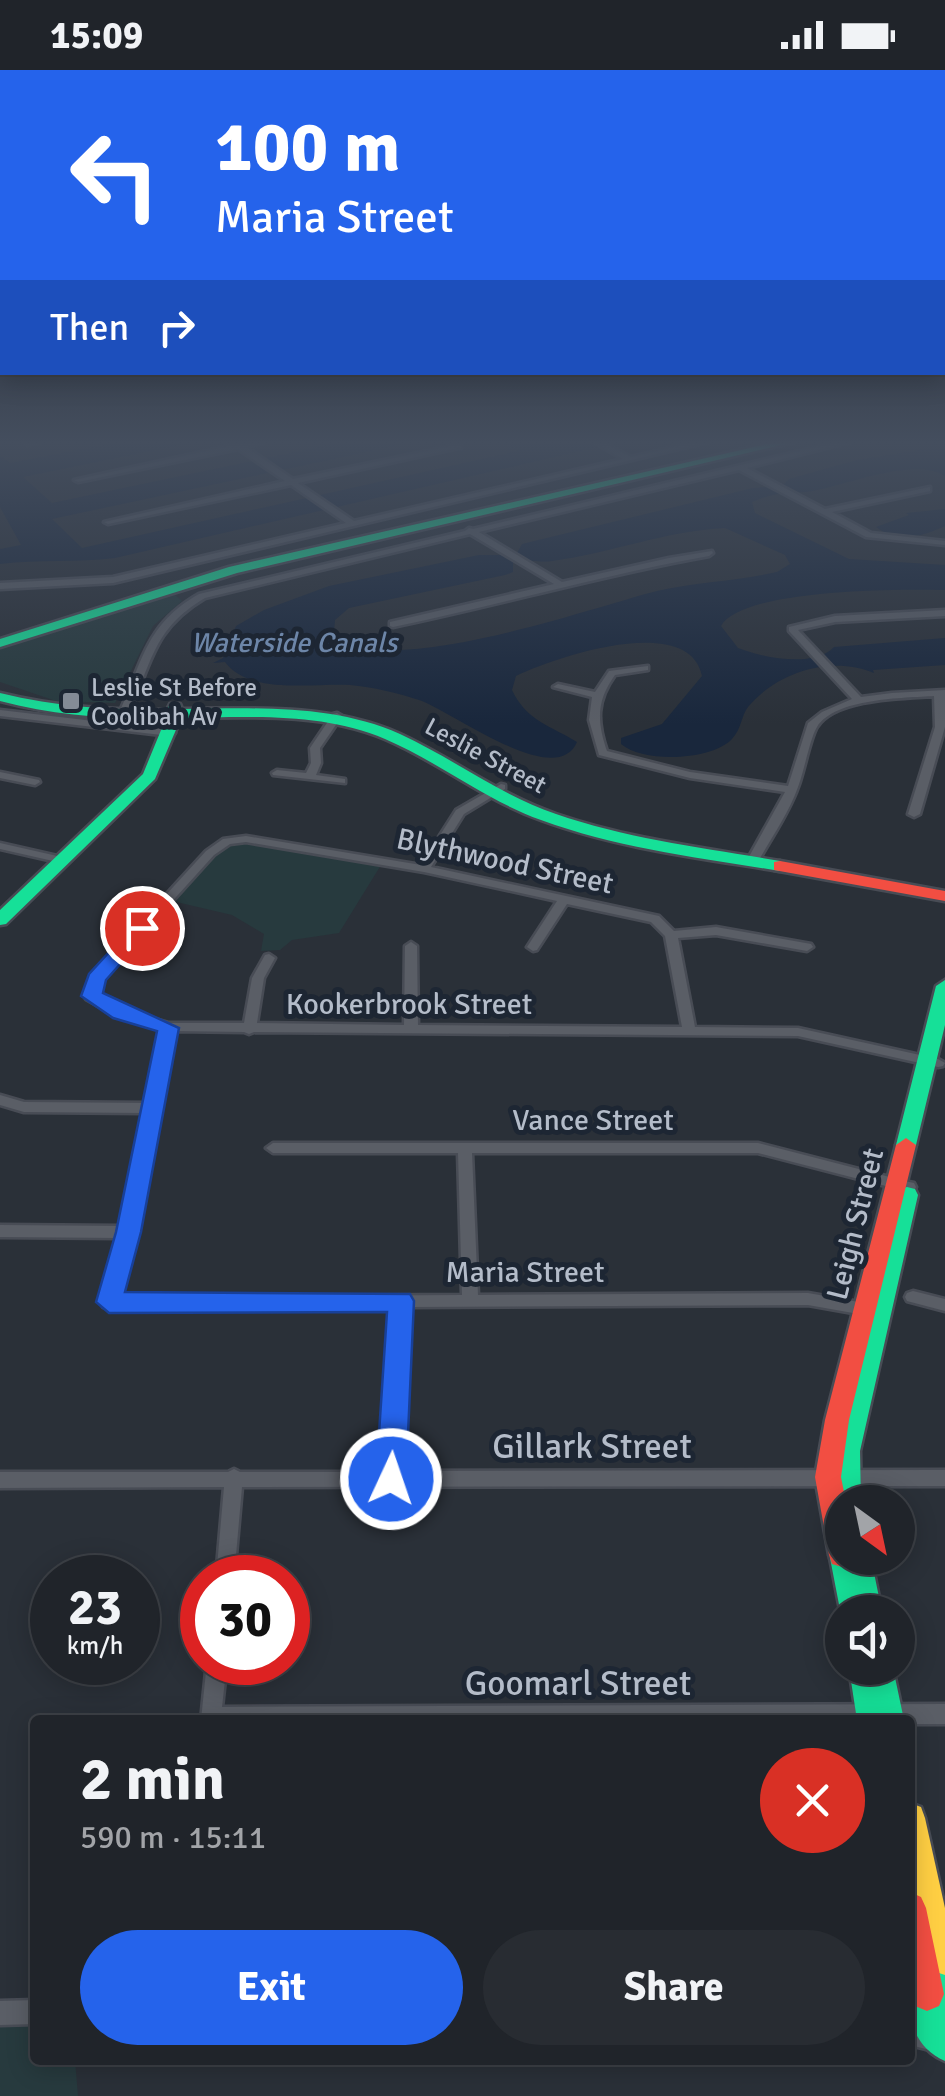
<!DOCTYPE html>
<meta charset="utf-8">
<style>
body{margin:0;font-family:Signika,sans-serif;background:#282c32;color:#f1f3f6;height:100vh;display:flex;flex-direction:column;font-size:38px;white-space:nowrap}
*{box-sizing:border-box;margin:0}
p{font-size:32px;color:#a2a4a8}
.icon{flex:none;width:55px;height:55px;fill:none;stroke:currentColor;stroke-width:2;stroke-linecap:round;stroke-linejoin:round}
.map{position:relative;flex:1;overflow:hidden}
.sheet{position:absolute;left:30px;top:1645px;width:885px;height:350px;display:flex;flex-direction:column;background:#20242a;border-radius:10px;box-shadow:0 5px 25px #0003,0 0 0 2px #3d4147}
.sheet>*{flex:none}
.guide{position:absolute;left:0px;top:0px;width:945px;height:305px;box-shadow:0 5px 25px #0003,0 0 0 2px #3d4147;background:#2563eb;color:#fff;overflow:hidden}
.needle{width:65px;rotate:147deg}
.tools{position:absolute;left:825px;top:1415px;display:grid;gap:20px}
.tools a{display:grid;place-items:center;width:90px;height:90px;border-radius:50%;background:#20242a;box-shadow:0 5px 25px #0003,0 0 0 2px #3d4147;font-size:50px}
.speed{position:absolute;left:30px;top:1485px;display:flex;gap:20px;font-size:50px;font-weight:700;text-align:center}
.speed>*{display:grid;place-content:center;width:130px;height:130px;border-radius:50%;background:#20242a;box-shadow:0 5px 25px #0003,0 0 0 2px #3d4147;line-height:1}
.speed small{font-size:25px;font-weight:400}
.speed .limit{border:15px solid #d22;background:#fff;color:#111}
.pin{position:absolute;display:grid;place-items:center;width:85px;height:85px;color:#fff;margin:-42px;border:5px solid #fff;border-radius:50%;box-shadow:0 2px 10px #0007}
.me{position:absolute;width:110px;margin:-55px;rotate:3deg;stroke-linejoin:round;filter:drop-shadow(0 0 8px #0008)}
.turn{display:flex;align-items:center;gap:35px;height:210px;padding:0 50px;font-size:45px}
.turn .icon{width:130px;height:130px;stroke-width:2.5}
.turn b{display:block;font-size:70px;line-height:85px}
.then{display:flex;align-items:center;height:95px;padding:0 50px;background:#0003;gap:20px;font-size:38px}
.round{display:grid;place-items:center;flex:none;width:105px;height:105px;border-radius:52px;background:#282c32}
.overview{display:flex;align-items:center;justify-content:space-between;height:170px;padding:0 50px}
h1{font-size:60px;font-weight:700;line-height:75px}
.cta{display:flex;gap:20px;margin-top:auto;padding:20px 50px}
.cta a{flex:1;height:115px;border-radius:60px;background:#2563eb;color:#fff;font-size:40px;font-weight:700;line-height:115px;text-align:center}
.cta a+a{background:#282c32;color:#f1f3f6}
.status{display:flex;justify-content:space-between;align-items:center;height:70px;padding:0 50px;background:#20242a;direction:ltr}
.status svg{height:28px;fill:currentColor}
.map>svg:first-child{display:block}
.green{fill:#273a3e}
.water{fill:#19273c;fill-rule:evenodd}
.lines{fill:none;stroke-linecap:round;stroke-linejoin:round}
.street-casing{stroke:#484c55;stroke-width:5}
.fast-casing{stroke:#484c55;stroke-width:5}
.slow-casing{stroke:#484c55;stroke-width:5}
.jam-casing{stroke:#484c55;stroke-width:5}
.street{fill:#5a5e66;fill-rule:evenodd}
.fast{fill:#16e098;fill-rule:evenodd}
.slow{fill:#ffcf43;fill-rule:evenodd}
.jam{fill:#f24e42;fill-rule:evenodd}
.route{fill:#2563eb;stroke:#184099;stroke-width:2.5}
.poi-dot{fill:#848b96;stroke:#1d2633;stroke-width:4}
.labels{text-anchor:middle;stroke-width:10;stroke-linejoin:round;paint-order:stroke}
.far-poi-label{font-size:25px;fill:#b4bcc9;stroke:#1d2633;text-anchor:start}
.far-street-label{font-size:25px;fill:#b4bcc9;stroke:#1d2633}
.far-water-label{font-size:28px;font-style:italic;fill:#6d86a8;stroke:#1d2633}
.street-label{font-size:30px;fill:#b4bcc9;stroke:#1d2633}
.near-street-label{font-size:35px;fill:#b4bcc9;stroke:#1d2633}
</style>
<div class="status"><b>15:09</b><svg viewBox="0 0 49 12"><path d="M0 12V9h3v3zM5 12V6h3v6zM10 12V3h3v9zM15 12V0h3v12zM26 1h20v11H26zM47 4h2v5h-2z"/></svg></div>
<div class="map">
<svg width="945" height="2026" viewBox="0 0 945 2026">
<rect width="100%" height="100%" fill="#2a3038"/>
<!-- green -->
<path class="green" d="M172 522 182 531 153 556 115 633 56 631 0 612V578Z
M232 774H260L381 795 339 863 292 870 280 880 261 881 264 864 232 845 172 831 221 779Z
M35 1943V1990H75L78 2026H0V1944Z"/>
<!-- water -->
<path class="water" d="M125 371H199L23 407 52 433 347 371H418L52 449 82 478 518 381 501 371H624L115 488C76 493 39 489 0 494V479L21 475 0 437V386L10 393Z
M919 380H945V406C914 387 850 414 813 421 787 425 780 420 752 432L755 443 849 489 945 495V520C898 519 741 519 721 556L738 578C764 588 814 598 834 577L945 568V595L873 600 874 603C828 584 774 605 748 637 741 646 742 658 732 669 711 691 643 693 621 674V668L662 654 702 606C689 541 552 588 516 606L512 620C527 652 552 656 577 672 556 721 452 641 419 630 398 623 373 617 350 615 313 613 249 625 225 592L213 593 223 588 236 556 264 540 329 516 479 485H516L522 474 753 418 782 416 789 409 857 390ZM725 458 785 485 790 494 777 502C738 511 697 512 657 521 596 536 376 615 334 562L335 550 349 538 505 505 513 502V492C527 488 539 493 552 491 611 483 665 461 725 458Z
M945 439V456C922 466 899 475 876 457L909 445 906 443Z"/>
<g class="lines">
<!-- street casing -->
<g class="street-casing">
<path id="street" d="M29 371H43L26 375 25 373Z
M235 371 241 374 268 371 246 377 293 409 461 374V378H458L298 413 354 451 623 389 592 371H600L631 387 700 371H712L113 513 0 519V513L113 507 346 453 291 415 108 454 104 452 285 411 238 379 78 412 74 410 234 375 231 373Z
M842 371H854L747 398 825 439 930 417V421L832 442 871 463 945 471V475L866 467 739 400 479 462 562 512 669 488 712 481 713 483 709 486C602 505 500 535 393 557L390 556V552L554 514 470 464 205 528C154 558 152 591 130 641L125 644 120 641C143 590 146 554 199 524L465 461 469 458 473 459Z
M945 540V546L835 552 798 560 861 627 892 623 945 620V657L920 744 914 747 908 744 935 657 934 626C904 628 835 628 817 657 810 668 804 702 798 717 789 743 771 768 758 792L752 795 746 792 785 722 690 708 599 685 589 650 592 627 553 617 558 614 595 622 609 601 648 596V600L615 605C596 631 597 652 607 681L690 702 788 716 808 653 822 642 852 629 789 561V557L835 546Z
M0 640 170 660 175 663 170 666 0 646Z
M337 643 342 646 320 678 321 693 316 705 345 709V713L273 705 272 703 277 700 306 703 311 693 310 678 333 644Z
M0 702 39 710 40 712 35 715 0 708Z
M501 714 505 715V719L464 744 431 797 659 846 674 861 716 857 811 874 813 877 807 881 716 865 678 868 695 957 798 958 938 989 945 993 943 996 938 997 798 966 254 962 249 964 244 962 174 961 137 1162 119 1227 462 1225 458 1083H273L266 1078 273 1073H758L909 1112 914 1113 916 1117 914 1121 909 1122 758 1083H472L478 1225 808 1223 870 1234 876 1236 878 1240 876 1244 870 1246 808 1235 409 1237 400 1401 945 1400V1416L242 1417 234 1508H216L224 1417 0 1418V1402H228L234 1399 240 1402H383L393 1238 109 1239 103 1237 101 1233 120 1168 0 1167V1155L122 1156 145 1043 24 1042 0 1035V1025L24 1032 147 1033 161 959 116 946 86 929 85 926 90 908 206 781 223 769 246 766 421 795 456 740ZM246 772 424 802 557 831 527 877 533 881 537 880 567 834 651 852 665 866 682 957 418 955 417 876 411 872 405 876 404 955 257 953 264 908 275 888 269 884 265 885 252 908 244 953H168L126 940 98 924 102 909 214 785 230 774Z
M0 773 66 788 68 790 62 793 0 779Z
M913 1221 945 1229V1241L907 1231 905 1227 907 1223Z
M207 1592H227L222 1637 945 1634V1654H910V1650H201Z
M35 1930V1954L0 1955V1931Z
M910 1951 942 1961 945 1967 942 1977 934 1981 910 1975Z"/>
</g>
<!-- fast casing -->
<g class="fast-casing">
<path id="fast" d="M780 371H798L237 503 0 577V569L229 497Z
M0 623C56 637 110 640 167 640L170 634H180L182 639C254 638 333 634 400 664 454 689 500 725 556 744 628 769 705 778 780 791L788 796 780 801C700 788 617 778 541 750 485 730 439 692 385 669 322 642 248 647 181 648L155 709 6 854 0 855V840L143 704 166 648C109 649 56 646 0 631Z
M945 910V955L916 1075 906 1082 896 1075 936 916Z
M907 1117 915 1119 918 1125 860 1381 861 1432H842V1441L835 1432 834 1381 896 1125 899 1119Z
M842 1476V1488H871L882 1542H842V1550L830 1488 833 1479Z
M849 1598H893L904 1650H857Z
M945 1891V1991C900 1972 899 1910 945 1891Z"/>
</g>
<!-- slow casing -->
<g class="slow-casing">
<path id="slow" d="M910 1733 921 1737 925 1748 945 1838V1905L933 1901 910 1824Z"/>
</g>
<!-- jam casing -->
<g class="jam-casing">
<path id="jam" d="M780 791 945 821V831L774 800V792Z
M906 1068 916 1075 849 1350 841 1407 846 1432H842V1488H854L852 1494 842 1497 832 1494 829 1485 815 1407 825 1350 896 1075Z
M910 1822 921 1827 926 1838 944 1924 939 1936 927 1941 915 1936 910 1922Z"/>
</g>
<!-- street -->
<use href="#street" class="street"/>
<!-- fast -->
<use href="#fast" class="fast"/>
<!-- slow -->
<use href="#slow" class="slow"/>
<!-- jam -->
<use href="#jam" class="jam"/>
</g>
<!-- sky -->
<linearGradient id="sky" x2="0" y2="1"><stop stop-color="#171a1f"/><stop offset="0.57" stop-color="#444e5e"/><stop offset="1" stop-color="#444e5e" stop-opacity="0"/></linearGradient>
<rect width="945" height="654" fill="url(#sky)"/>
<!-- route -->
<path class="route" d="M142 852 152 858 106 910 103 923 179 958 141 1162 125 1222 410 1224 414 1231 406 1409 401 1418 391 1422 381 1418 376 1409 387 1242 109 1243 96 1232 116 1162 157 961 113 948 81 926 89 904 135 854Z"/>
<!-- markers -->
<rect class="poi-dot" x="61" y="621" width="20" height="20" rx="5"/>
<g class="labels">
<!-- far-poi labels -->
<g class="far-poi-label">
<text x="91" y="626">Leslie St Before<tspan x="91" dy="29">Coolibah Av</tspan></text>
</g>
<!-- far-street labels -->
<g class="far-street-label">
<text transform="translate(486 685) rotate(28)" y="9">Leslie Street</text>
</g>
<!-- far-water labels -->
<g class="far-water-label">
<text x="294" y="582">Waterside Canals</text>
</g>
<!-- street labels -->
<g class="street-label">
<text transform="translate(505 791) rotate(12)" y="10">Blythwood Street</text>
<text x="409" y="944">Kookerbrook Street</text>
<text x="593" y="1060">Vance Street</text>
<text transform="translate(855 1154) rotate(-76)" y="10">Leigh Street</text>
<text x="525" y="1212">Maria Street</text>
</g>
<!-- near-street labels -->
<g class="near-street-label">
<text x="592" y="1388">Gillark Street</text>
<text x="578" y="1625">Goomarl Street</text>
</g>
</g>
</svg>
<div class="tools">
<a><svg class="needle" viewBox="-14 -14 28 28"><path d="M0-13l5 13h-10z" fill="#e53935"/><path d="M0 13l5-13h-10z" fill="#a2a4a8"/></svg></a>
<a><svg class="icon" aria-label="sound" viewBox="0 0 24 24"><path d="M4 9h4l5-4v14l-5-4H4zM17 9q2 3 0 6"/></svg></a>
</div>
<div class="speed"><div>23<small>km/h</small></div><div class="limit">30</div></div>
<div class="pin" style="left:142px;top:858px;background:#d93025"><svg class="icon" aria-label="arrive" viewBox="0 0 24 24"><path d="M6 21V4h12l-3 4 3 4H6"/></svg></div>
<svg class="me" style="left:391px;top:1409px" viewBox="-20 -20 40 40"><circle r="17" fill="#2563eb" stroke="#fff" stroke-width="3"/><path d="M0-11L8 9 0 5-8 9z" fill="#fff"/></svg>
<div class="guide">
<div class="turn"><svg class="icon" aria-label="left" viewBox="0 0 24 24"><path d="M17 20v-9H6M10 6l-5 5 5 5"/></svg><div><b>100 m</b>Maria Street</div></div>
<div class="then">Then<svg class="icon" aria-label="right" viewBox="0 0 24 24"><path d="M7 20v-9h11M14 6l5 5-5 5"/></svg></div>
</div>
<section class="sheet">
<div class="overview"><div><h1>2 min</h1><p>590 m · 15:11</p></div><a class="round" style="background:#d93025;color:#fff"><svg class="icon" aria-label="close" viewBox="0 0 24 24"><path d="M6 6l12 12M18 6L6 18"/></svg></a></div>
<div class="cta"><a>Exit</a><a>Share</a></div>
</section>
</div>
